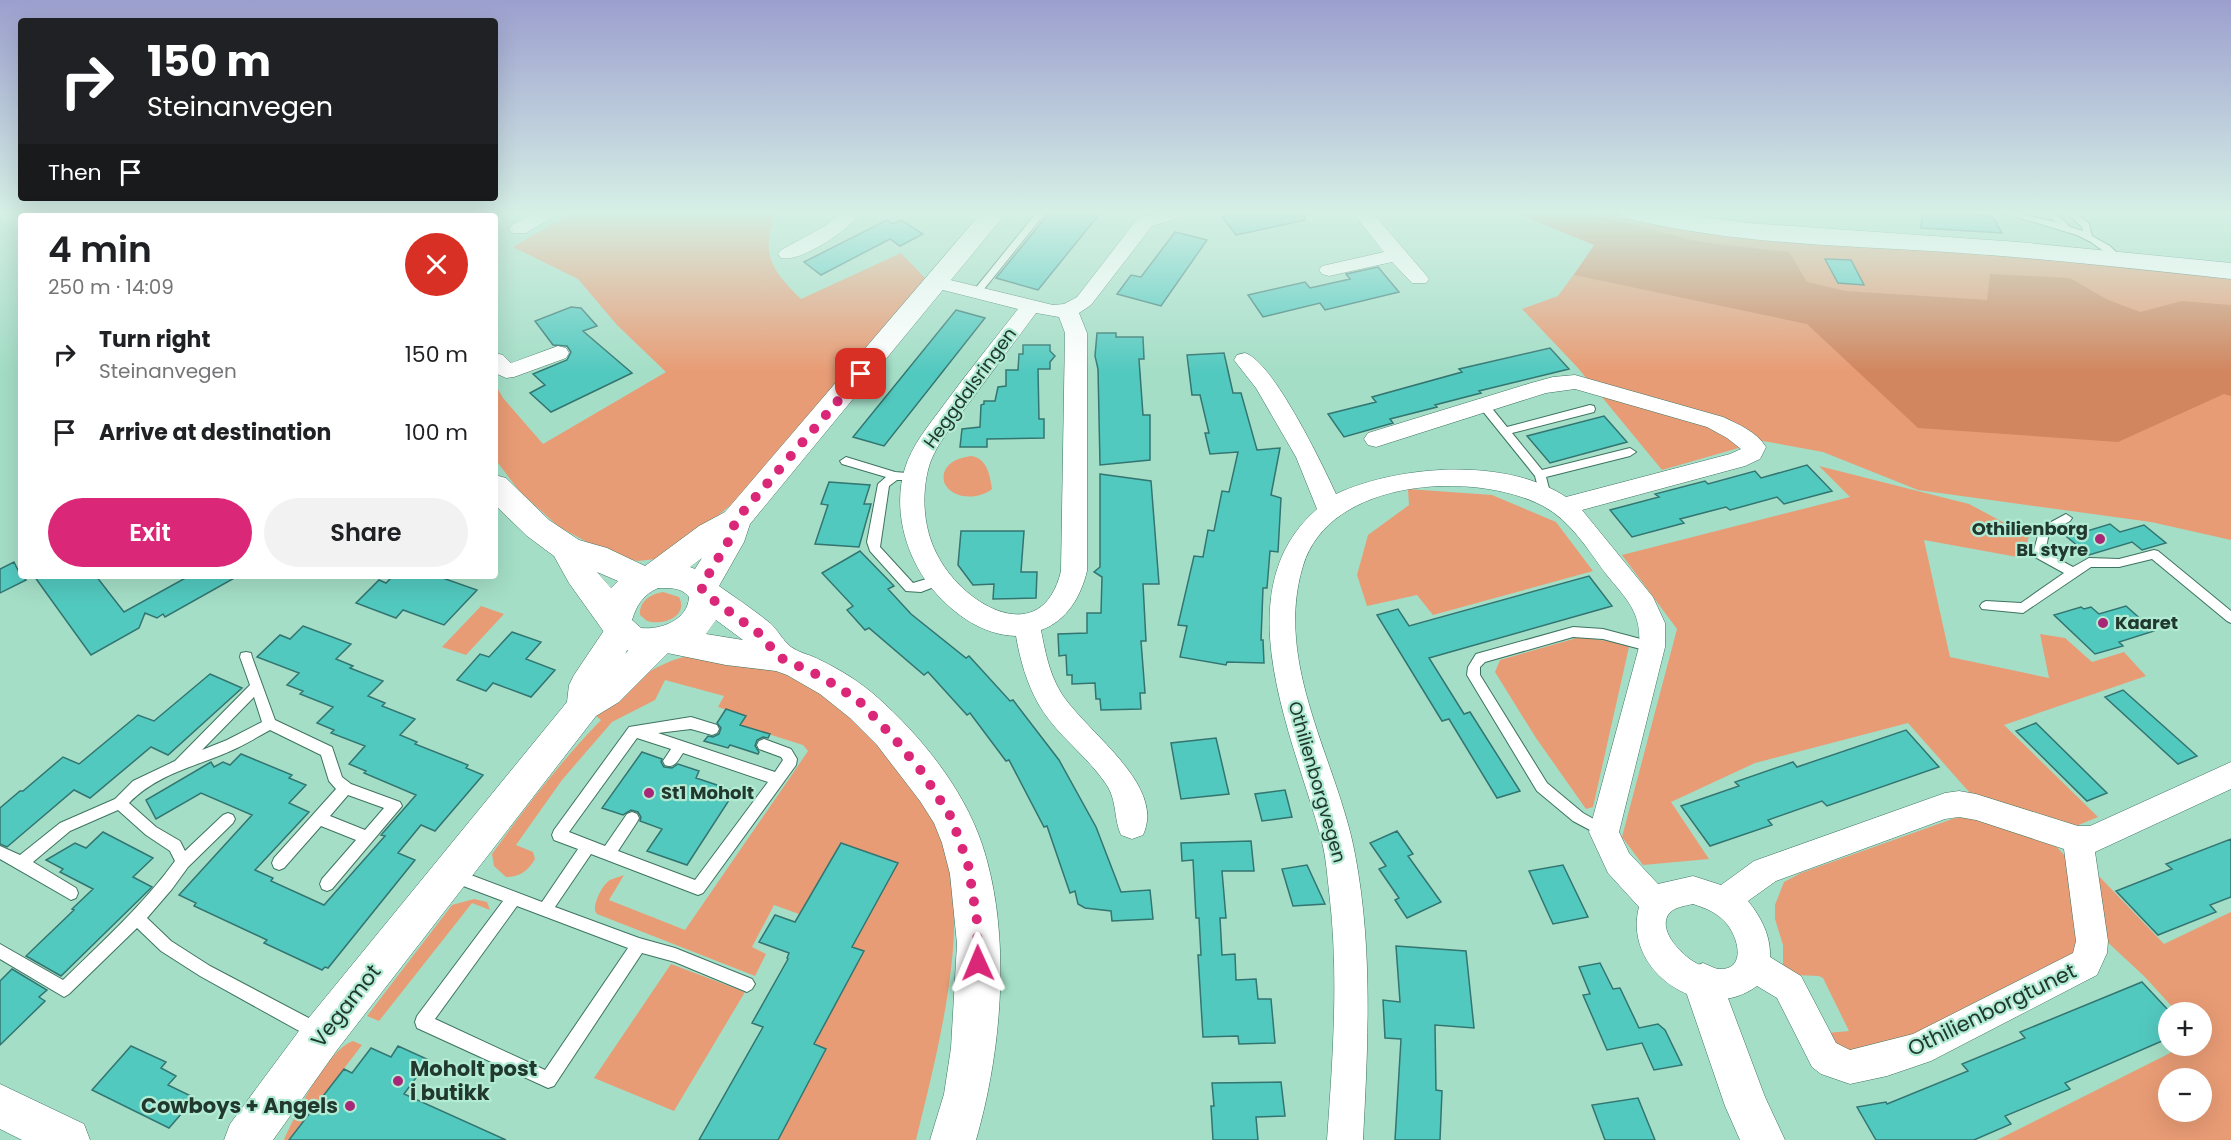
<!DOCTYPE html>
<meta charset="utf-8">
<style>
body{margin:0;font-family:Poppins,sans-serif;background:#f2f2f2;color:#202124;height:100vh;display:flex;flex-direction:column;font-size:22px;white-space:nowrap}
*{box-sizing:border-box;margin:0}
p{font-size:20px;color:#757577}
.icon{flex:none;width:33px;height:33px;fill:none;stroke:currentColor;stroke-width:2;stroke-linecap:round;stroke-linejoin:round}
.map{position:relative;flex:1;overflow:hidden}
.side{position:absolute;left:18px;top:213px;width:480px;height:366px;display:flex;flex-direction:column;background:#fff;border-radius:6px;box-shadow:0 6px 24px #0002}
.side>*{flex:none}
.guide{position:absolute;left:18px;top:18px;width:480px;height:183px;border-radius:6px;box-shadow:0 6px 24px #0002;background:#202124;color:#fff;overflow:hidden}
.controls{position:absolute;left:2158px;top:1002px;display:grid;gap:12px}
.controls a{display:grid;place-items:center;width:54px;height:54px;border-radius:50%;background:#fff;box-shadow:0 6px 24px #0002;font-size:30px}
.pin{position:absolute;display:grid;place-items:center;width:51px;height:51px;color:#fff;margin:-26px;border-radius:12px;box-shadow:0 3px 9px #0006}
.me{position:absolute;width:66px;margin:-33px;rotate:359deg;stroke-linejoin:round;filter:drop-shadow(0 0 4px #0008)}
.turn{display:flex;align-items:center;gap:21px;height:126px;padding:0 30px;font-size:27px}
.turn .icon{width:78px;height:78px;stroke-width:2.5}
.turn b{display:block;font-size:42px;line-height:51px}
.then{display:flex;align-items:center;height:57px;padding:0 30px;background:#0003;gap:12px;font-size:22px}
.round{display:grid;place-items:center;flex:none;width:63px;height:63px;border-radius:32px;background:#f2f2f2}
.overview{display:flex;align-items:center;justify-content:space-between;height:102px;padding:0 30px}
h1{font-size:36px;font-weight:600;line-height:45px}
.primary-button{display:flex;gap:12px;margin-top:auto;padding:12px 30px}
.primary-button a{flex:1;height:69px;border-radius:36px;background:#db2777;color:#fff;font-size:24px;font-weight:600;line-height:69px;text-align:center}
.primary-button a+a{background:#f2f2f2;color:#202124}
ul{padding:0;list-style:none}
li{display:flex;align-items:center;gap:18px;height:78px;padding:0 30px}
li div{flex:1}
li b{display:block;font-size:22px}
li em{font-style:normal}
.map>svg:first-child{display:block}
.green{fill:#e89c75;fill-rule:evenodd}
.forest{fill:#d1865f}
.building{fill:#52c9bf;stroke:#337570;stroke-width:1.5}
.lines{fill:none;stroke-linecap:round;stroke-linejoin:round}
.service-casing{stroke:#3d7460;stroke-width:2}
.minor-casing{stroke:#3d7460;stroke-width:1}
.tertiary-casing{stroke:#3d7460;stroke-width:1}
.secondary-casing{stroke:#3d7460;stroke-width:1}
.service{fill:#fff;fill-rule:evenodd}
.minor{fill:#fff;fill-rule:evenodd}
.tertiary{fill:#fff;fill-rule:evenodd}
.secondary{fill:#fff;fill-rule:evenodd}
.route{stroke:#db2777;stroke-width:10;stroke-dasharray:0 18}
.poi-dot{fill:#a82776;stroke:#b1ebd3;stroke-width:2}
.labels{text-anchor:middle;stroke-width:4.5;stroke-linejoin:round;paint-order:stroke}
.street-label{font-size:18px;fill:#21382f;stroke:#b1ebd3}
.poi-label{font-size:18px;font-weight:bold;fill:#21382f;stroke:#b1ebd3;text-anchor:start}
.near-street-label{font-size:21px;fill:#21382f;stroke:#b1ebd3}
.near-poi-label{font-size:21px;font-weight:bold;fill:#21382f;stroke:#b1ebd3;text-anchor:start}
</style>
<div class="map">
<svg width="2231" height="1140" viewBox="0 0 2231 1140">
<rect width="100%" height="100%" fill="#a4dec7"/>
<!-- green -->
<path class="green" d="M573 212H776C760 253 771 270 801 299L901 253 924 277 926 282 733 503 690 539 656 559 638 561 613 556 559 527 520 492 495 459V384L503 398 543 444 666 372 617 325 578 279 513 247Z
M1574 212H1631L2231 271V540L2151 522 1918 490 1823 452 1763 441 1662 470 1578 368 1522 309 1558 296 1595 245Z
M971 456C987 458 990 475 992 489 979 500 951 500 944 482 941 465 956 458 971 456Z
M1819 466 1969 504 2029 536 2023 558 1924 540 1950 657 2049 678 2040 634 2065 638 2092 662 2124 652 2146 676 2004 725 2098 817 2076 826 1970 793 1908 723 1755 763 1671 802 1709 859 1643 865 1622 837 1677 629 1622 555 1850 497Z
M1408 489 1492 495 1556 522 1593 571 1433 615 1417 595 1367 606 1357 575 1368 535 1409 505Z
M663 592 679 597C689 617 662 626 647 621L640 615C639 601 651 594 663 592Z
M481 606 504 614 466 655 442 647Z
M1580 637 1620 643 1629 647 1593 807 1586 809 1536 738 1495 672 1500 660Z
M684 657C736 657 793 669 834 702 843 710 851 719 860 728 874 741 891 754 902 769 918 791 935 819 944 845 972 926 936 1057 916 1140H778L826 1049 814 1044 863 951 852 947 897 863 841 843 799 914 774 905 752 947 766 954 755 976 597 914 595 911C594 902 602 885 610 880 614 878 620 877 624 875L609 900 685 930 789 779 808 751 803 745 740 725 745 716 718 707 724 696 665 680 655 700 612 722 562 780 516 845 533 852 535 859C528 871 520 877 506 877L494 866 492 854C525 808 561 761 601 720L595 715C623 691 648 666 684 657Z
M1972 817 2053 843 2067 858 2080 940 2073 957 1899 1042 1849 1051 1835 1044 1828 1033 1849 1031 1823 978 1819 976 1795 975 1783 966V945L1775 919V905L1784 882 1801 873 1955 818Z
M2093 870 2164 944 2231 912V1140H1997L2184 1046H2202V1012H2177L2144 976 2102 937ZM2169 1078H2202V1112H2169Z
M474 899 487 902 490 910 472 903 379 1021 367 1016 452 905Z
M671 964 745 992 674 1111 594 1078Z
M353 1041 362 1045 289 1140H284C295 1115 327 1050 353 1041Z"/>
<!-- forest -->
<path class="forest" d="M1513 212H1583L1700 242 1789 252 1807 282 1846 291 1987 300 1990 274 2070 278 2106 299 2140 312 2182 301 2231 305V396L2224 394 2118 442 1918 428 1807 324 1574 275 1594 245Z"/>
<!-- building -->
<path class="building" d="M1050 212H1101L1038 290 996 278Z
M1243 212H1305V220L1236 235 1222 217Z
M1922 212 1992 216 2002 233 1921 228Z
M887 220 893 224 901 220 923 234 900 246 890 239 821 275 804 262Z
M1175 232 1207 240 1161 306 1117 294 1131 275 1141 277Z
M1825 259 1851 260 1864 285 1838 283Z
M1378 267 1399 292 1325 310 1320 303 1263 317 1248 295 1305 282 1310 288 1350 279 1346 274Z
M571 307 581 308 597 326 583 331 632 373 551 412 530 393 545 385 533 374 567 360 571 352 567 346 553 345 535 321Z
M956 310 985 318 884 446 853 437Z
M1097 333H1116V337H1143L1144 359H1139L1143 415H1150V460L1100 465 1098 369 1095 356Z
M1023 345H1050V351L1055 356 1050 362V369H1038L1039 419H1044V438L987 439V447H960L962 429 980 427 981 405 984 404V401H995L998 387 1006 386V370H1018L1019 354H1023Z
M1550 348 1569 369 1479 391 1481 393 1435 405 1437 407 1390 419 1393 423 1344 437 1328 414 1376 402 1372 397 1462 372 1459 369Z
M1224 353 1233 393H1241L1257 450 1280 448 1271 495 1281 498 1278 552 1270 551 1267 588H1263L1261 640H1263L1264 663 1227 662 1226 665 1180 657 1187 626 1178 625 1194 556 1203 557 1208 530 1214 531 1222 491 1229 492 1238 452 1210 454 1205 433H1209L1200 395H1192L1187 355Z
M1604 416 1627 442 1550 463 1527 436Z
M1807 465 1832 491 1784 504 1777 497 1730 510 1726 507 1680 519 1684 523 1632 537 1610 510 1659 497 1655 494 1705 481 1708 484 1755 471 1761 478Z
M1100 474 1151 481 1159 584H1143L1146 641H1141L1145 693H1140L1141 709 1101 710 1100 699H1096L1095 683 1072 684V675H1067L1066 655 1059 656 1058 634 1087 633V613H1101L1102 577 1094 572 1100 567Z
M829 482 870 485 864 504H871L859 547 815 544 828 505 821 504Z
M2110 524 2120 532 2144 525 2166 543 2142 550 2132 542 2089 555 2067 537Z
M961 531H1024L1021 572H1037L1036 598 993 599 994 584 973 585 958 565Z
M860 551 894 586 888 589 911 614 966 658 969 656 1010 701 1013 700 1059 760 1096 827 1121 892 1150 890 1153 919 1112 921 1111 911 1085 908 1078 904 1075 891 1070 893 1047 826 1044 827 1009 760 1006 761 970 713 967 715 928 672 924 675 869 628 865 630 847 610 853 606 822 573Z
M14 562 21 576 26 580 0 593V569Z
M34 576H96L124 612 189 576H238L165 617 163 614 157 618 145 613 139 628 91 655Z
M393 576H437L477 590 444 625 403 610 396 618 356 603 379 580 386 583Z
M1589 576 1612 606 1429 658 1464 714 1470 712 1520 791 1497 798 1449 719 1442 721 1377 615 1398 609 1409 626Z
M2126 606 2154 631 2119 642 2123 646 2095 654 2054 615 2081 607 2084 609 2091 607 2099 614Z
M303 626 351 644 336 659 353 666 350 668 383 681 368 696 385 703 382 706 415 719 400 735 417 742 415 744 468 765 466 768 483 775 435 831 421 825 398 853 415 860 328 968 325 967 322 970 264 943 267 940 194 906 196 903 179 895 252 815 201 793 156 819 146 800 211 762 214 767 223 762 230 765 241 754 292 775 289 778 306 785 289 803 309 812 255 870 273 878 271 881 324 905 385 836 381 835 416 795 364 773 366 771 349 764 365 746 331 733 334 730 317 723 333 707 300 694 303 691 287 685 299 673 257 657 280 635 290 639Z
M512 632 541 642 526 659 555 670 531 697 493 683 486 691 457 680 480 654 489 657Z
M210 674 242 688 168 755 151 747 90 798 74 790 7 847 0 844V808L20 791H23L63 757 79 764 138 715 154 721Z
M2123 690 2197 756 2178 764 2105 697Z
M726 709 746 716 740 725 770 734 768 738 763 737 757 740 755 746 759 752 758 754 730 745 728 748 704 741 708 736 713 737 719 734 721 728 717 723Z
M2036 723 2107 793 2087 801 2016 731Z
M1906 730 1939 767 1827 806 1822 801 1768 820 1772 825 1710 846 1681 806 1739 786 1735 782 1793 762 1797 767Z
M1216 738 1229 794 1181 799 1171 743Z
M642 752 662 759 661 762 664 767 672 768 678 764 699 771 696 778 735 791 687 865 647 851 662 829 640 821 641 817 638 812 631 810 623 815 602 808Z
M1285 790 1292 817 1262 821 1255 794Z
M1397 831 1413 854 1408 856 1441 902 1407 918 1395 900 1399 898 1379 869 1386 866 1370 843Z
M103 832 153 858 133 877 152 887 61 976 26 956 74 910 72 909 93 889 60 872 63 869 46 860 75 843 86 848Z
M2231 839V897L2210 905 2216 912 2158 935 2116 891 2172 869 2166 864Z
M1251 841 1254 871H1222L1226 918H1220L1222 955 1235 954 1236 980 1256 979 1258 999H1271L1275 1043 1239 1044 1238 1036 1203 1037 1198 955H1201L1199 918H1196L1193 860 1182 861 1181 843Z
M841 843 898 863 852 947 864 951 814 1044 826 1049 778 1140H699L763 1027 752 1023 788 959 787 958 789 953 759 942 775 915 795 922Z
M1307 865 1325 904 1293 906 1282 869Z
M1563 865 1588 917 1553 924 1529 871Z
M1396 946 1466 951 1474 1028 1435 1025 1436 1090 1442 1091 1440 1140H1395L1401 1039 1385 1038 1383 1000 1400 1002Z
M1600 963 1613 989 1620 988 1639 1028 1658 1024 1665 1030 1682 1065 1654 1070 1642 1043 1607 1050 1583 995 1590 994 1579 967Z
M12 969 47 990 39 997 45 1001 0 1045V981Z
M2142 982 2169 1011V1038L2065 1083 2070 1089 2005 1116 2011 1124 1974 1140H1876L1857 1107 1886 1102 1887 1104 1968 1071 1962 1064 2025 1038 2020 1032Z
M131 1046 166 1062 161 1068 176 1076 168 1085 195 1098 169 1128 92 1090Z
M398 1046 429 1060 404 1094 506 1140H289L344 1069 352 1073 371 1048 391 1057Z
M1281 1082 1285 1116 1256 1117 1258 1140H1213L1211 1106H1214L1212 1083Z
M1638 1098 1655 1140H1605L1592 1105Z"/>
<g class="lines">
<!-- service casing -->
<g class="service-casing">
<path id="service" d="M1037 212H1046L980 294H974V290Z
M2000 212H2014L2055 222 2046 212H2055L2070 227 2083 231 2082 227 2066 212H2075L2089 224 2092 236 2110 246 2123 259 2118 262 2091 242 2077 235Z
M1482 400 1486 401 1507 427 1590 405 1594 406 1595 409 1594 412 1512 433 1542 470 1630 448 1636 452 1630 456 1546 477 1551 496 1545 500 1541 499 1535 476 1477 404Z
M846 457 895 472 918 474 920 477 918 480H897L889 486 880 547 913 583 940 575 944 577 946 580 944 583 921 592 906 591 870 551 867 542 878 484 886 477 842 464 840 461Z
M2066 514 2072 518 2070 521 2049 533 2045 552 2073 567 2089 558 2119 559 2154 550 2158 551 2231 611V623L2227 621 2152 559 2119 567H2091L2023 613 1982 609 1980 606 1982 603 1986 601 2021 603 2064 573 2035 557 2033 554 2040 528Z
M1573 627 1603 629 1652 642 1656 643 1658 647 1656 651 1652 652 1603 639 1573 637 1485 662 1480 667V675L1547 783 1583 813 1608 827 1610 831 1608 835 1603 837 1573 821 1537 791 1467 675 1468 667 1476 654Z
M246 652 251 653 252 657 275 720 332 747 342 777 351 784 400 802 402 806 332 889 327 891 322 889 320 884 322 879 356 840 321 826 284 868 279 870 274 868 272 863 274 858 336 789 329 781 321 755 270 730C259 736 248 743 237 748 200 766 159 772 129 803L156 827 180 841 185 851 223 815 228 813 233 815 235 819 233 823 188 867 172 889 147 918 171 941 210 966 322 1025 324 1031 322 1037 316 1039 310 1037 200 976 161 951 137 928 69 994 64 997 0 959V944L63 980C102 942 143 905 175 861L170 851 146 835 118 810 70 831 33 862 76 888 78 893 76 898 71 900 0 859V846L20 855 60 823 115 799 133 781 175 761 250 685 240 657 241 653ZM254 697 262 722 227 740 202 750ZM348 795 384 808 365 830 330 816Z
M691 717 717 725 719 729 717 733 712 735 691 729 658 733 775 772 783 760 781 757 759 749 757 745 759 741 764 739 791 749 797 759 796 765 703 893 698 895 591 854 555 907 639 938 675 948 752 979 755 984 752 989 747 992 675 962 642 953 554 1086 548 1088 417 1028 415 1022 417 1016 503 901 450 881 448 876 450 871 455 869 542 902 578 849 554 840 552 835 554 830 629 727ZM637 738 671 749 663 761 665 765C675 769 678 760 683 753L768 782 695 880 618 851 637 822 639 818 637 814 632 812 627 814 605 846 569 832ZM517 906 628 948 545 1070 435 1019Z"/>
</g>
<!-- minor casing -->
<g class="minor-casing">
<path id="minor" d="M365 212H385L388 216H368Z
M534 212H558L555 216 526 233H512L509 229 512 225Z
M841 212H862C850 229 801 263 781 258L778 254 781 250 827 225Z
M1158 212H1188L1185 216 1152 226 1091 305 1079 313 1087 333V571C1081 596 1067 621 1041 630 1045 651 1049 672 1060 691 1083 730 1167 784 1143 835L1132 839 1121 835C1114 820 1117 803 1108 787 1089 757 1057 736 1039 705 1027 684 1020 660 1016 636 983 635 955 615 934 591 906 559 892 509 905 468 912 445 929 425 943 406 967 373 993 341 1018 309L931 287 928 283 931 279 938 277 1053 305 1064 304 1077 297 1138 218ZM1036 313 1059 317 1065 333 1061 571C1042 650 965 606 939 558 924 532 921 499 928 470 933 449 948 432 960 415 985 381 1011 347 1036 313Z
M1352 212H1372L1426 275 1429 279 1426 283H1412L1392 262 1329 276 1322 274 1319 270 1322 266 1384 252Z
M558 346 566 348 569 353 566 358 514 377 506 378 495 373V353L503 355 511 363Z
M1245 353C1273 361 1323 466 1336 494 1399 465 1506 457 1566 497L1730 454 1741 449 1727 438 1707 427 1575 389 1546 393 1376 447 1368 445 1364 439 1368 433 1531 383 1553 377 1575 375 1723 417C1738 424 1757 432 1766 447L1760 459 1745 466 1582 510 1653 597 1665 623V647L1619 832 1629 853 1658 884 1693 876 1721 885 1754 861 1945 793 1959 791 1976 794 2078 826H2090L2231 762V789L2095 852 2108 941 2107 953 2097 975 1931 1061 1887 1076 1850 1084 1821 1074 1812 1067 1777 998 1757 986C1703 1026 1622 971 1639 907L1608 873 1589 832 1639 647C1642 612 1627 600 1606 574 1588 550 1571 521 1543 506 1474 470 1329 478 1303 566 1273 664 1338 762 1355 854 1373 949 1368 1044 1363 1140H1327C1333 1056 1339 974 1329 891 1327 874 1326 858 1322 842 1296 741 1221 593 1317 509L1296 457 1256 388 1234 360 1237 355ZM1959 817 1976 820 2064 849 2076 941 2073 953 1913 1034 1850 1050 1836 1043 1801 976 1770 957C1771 936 1761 917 1748 901L1776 881 1945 819ZM1693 904C1705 908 1716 912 1725 922 1738 935 1748 971 1718 969 1710 968 1703 967 1696 963 1683 956 1658 932 1668 915 1673 907 1685 906 1693 904Z"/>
</g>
<!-- tertiary casing -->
<g class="tertiary-casing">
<path id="tertiary" d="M621 619 633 623 637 632 625 654C639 639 649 625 671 632L676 641 671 650 619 702 596 716 337 1050 273 1140H224L230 1124 307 1020 567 702 569 685 574 675 609 623Z
M1703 963 1717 969 1765 1097 1785 1140H1740L1725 1106 1683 983 1689 969Z
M0 1084 84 1124 90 1140H22L0 1129Z"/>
</g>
<!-- secondary casing -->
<g class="secondary-casing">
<path id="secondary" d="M312 212H337L339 216H314Z
M982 212H1007L750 524 744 542 719 586C736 598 754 610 770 623 778 630 783 641 791 647 799 653 812 655 820 660 841 670 860 682 877 697 921 736 963 788 982 844 1012 934 1002 1050 976 1140H930L944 1094 951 1048 957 944 950 874 942 843 934 823 920 801 877 745 850 718 820 694 787 675 776 671 726 665 667 653 645 656 614 646 569 583 554 556 527 536 495 505V475L506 478 549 520 579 540 607 548 645 566 699 526 725 512ZM702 558 695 569 690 567ZM597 572 618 581 611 588ZM658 588C670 588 681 587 689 597 688 620 661 630 641 628L632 620C637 604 643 595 658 588ZM716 620 743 640 706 634Z
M1619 212H1668L1749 223 2018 242 2231 263V279C2136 269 2042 258 1947 252 1838 245 1728 244 1622 217Z"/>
</g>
<!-- service -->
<use href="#service" class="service"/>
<!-- minor -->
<use href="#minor" class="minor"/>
<!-- tertiary -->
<use href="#tertiary" class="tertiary"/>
<!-- secondary -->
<use href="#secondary" class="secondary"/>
</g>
<!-- sky -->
<linearGradient id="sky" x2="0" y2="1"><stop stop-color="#9c9fce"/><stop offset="0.57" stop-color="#d6f0e6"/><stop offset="1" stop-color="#d6f0e6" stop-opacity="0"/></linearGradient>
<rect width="2231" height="372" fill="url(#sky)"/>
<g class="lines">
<!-- route -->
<path class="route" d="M861 374 736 520 728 542 701 587 705 594 760 634 779 657 822 677 858 700 894 738 922 772 951 817 968 864 977 921 978 963"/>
</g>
<!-- markers -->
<g class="poi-dot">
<circle cx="2100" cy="539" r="6"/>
<circle cx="2103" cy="623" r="6"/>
<circle cx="649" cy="793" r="6"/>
<circle cx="398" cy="1081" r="6"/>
<circle cx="350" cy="1106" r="6"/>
</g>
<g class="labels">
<!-- street labels -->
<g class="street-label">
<text transform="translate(970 388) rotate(-54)" y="6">Heggdalsringen</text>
<text transform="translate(1317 782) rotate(74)" y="6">Othilienborgvegen</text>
</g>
<!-- poi labels -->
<g class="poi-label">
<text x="2088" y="535" text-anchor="end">Othilienborg<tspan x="2088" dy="21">BL styre</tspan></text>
<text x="2115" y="629">Kaaret</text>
<text x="661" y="799">St1 Moholt</text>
</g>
<!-- near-street labels -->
<g class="near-street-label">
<text transform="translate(346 1006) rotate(-52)" y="7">Vegamot</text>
<text transform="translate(1992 1010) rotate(-26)" y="7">Othilienborgtunet</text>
</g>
<!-- near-poi labels -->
<g class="near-poi-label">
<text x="410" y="1076">Moholt post<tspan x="410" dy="24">i butikk</tspan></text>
<text x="338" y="1113" text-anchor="end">Cowboys + Angels</text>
</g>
</g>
</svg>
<div class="controls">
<a>+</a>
<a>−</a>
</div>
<div class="pin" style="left:861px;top:374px;background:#d93025"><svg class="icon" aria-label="arrive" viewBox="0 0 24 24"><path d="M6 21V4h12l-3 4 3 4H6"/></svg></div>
<svg class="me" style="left:978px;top:963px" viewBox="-20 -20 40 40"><path d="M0-17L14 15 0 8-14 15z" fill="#db2777" stroke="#fff" stroke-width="4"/></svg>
<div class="guide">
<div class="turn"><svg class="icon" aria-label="right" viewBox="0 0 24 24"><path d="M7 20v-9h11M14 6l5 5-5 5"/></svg><div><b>150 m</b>Steinanvegen</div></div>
<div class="then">Then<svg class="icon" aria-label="arrive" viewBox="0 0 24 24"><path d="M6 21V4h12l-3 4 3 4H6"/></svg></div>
</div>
<section class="side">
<div class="overview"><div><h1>4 min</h1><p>250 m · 14:09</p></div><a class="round" style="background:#d93025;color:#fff"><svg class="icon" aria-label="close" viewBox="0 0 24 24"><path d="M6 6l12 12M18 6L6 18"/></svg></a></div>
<ul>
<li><svg class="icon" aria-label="right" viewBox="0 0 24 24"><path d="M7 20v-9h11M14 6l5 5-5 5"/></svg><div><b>Turn right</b><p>Steinanvegen</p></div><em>150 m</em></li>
<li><svg class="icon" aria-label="arrive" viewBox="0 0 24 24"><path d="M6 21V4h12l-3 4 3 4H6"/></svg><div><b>Arrive at destination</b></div><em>100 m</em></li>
</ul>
<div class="primary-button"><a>Exit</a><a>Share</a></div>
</section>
</div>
